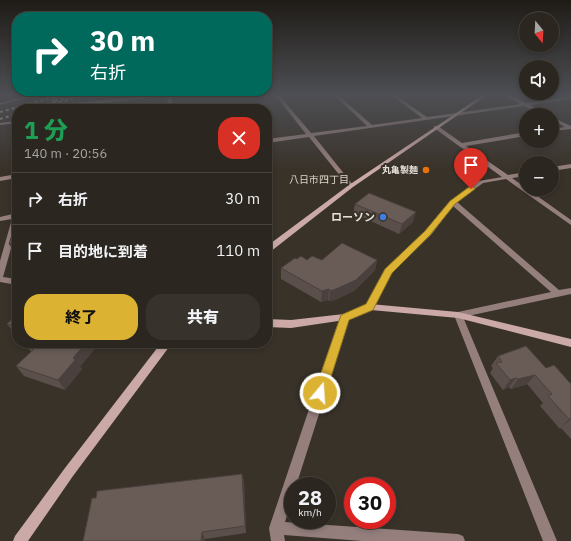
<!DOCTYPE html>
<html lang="ja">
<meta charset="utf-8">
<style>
body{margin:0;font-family:"IBM Plex Sans","Noto Sans JP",sans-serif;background:#37322c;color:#f1f3f6;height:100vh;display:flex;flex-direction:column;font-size:15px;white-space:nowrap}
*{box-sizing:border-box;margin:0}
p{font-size:13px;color:#a6a5a4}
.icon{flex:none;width:22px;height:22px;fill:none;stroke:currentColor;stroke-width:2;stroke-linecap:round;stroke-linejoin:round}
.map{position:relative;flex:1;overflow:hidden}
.sheet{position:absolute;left:12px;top:104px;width:260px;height:244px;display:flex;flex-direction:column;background:#2b261f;border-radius:16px;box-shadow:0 2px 6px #0003,0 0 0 1px #47433d}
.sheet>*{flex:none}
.guide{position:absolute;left:12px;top:12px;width:260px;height:84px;border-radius:16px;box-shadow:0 2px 6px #0003,0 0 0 1px #47433d;background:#00695c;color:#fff;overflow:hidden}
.needle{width:26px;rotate:162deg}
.buttons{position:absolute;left:519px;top:12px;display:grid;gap:8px}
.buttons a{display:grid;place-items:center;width:40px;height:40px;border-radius:50%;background:#2b261f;box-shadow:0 2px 6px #0003,0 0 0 1px #47433d;font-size:20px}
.speed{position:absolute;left:284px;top:477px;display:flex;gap:8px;font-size:20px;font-weight:700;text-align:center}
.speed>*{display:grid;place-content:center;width:52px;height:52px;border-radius:50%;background:#2b261f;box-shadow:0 2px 6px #0003,0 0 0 1px #47433d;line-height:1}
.speed small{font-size:10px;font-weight:400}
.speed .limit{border:6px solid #d22;background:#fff;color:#111}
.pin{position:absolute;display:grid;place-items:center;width:34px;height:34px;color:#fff;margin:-41px -17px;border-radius:50% 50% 50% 0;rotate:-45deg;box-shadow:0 0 4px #0007}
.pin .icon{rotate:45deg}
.me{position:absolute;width:44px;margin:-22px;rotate:18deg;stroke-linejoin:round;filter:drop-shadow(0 0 3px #0008)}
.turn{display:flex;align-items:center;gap:14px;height:84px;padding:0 12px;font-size:18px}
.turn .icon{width:52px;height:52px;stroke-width:2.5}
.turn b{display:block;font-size:28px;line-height:34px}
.round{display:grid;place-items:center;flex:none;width:42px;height:42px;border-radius:16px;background:#37322c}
.head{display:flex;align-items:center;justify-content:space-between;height:68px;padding:0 12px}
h1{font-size:24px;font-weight:800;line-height:30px;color:#1e9e55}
.action{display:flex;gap:8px;margin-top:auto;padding:8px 12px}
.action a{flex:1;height:46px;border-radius:16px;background:#dcb233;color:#111;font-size:16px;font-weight:800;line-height:46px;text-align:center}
.action a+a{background:#37322c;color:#f1f3f6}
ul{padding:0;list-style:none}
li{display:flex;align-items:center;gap:12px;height:52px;padding:0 12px;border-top:1px solid #47433d}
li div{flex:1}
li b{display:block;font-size:15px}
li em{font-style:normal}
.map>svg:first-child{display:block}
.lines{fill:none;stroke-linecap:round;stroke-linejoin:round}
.street{fill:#947f7d;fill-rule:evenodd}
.secondary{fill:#cba9a7;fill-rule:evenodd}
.rail{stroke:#bab6ae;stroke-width:2;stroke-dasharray:3 3;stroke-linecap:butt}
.wall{fill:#5a4f4b}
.shaded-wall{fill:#4a403d}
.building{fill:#695c57;stroke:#4a403d}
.route{fill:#dcb233;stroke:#8f7421}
.food-dot{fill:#e8710a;stroke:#393229;stroke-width:1.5}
.shop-dot{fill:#3f7fe0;stroke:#393229;stroke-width:1.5}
.labels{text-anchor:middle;stroke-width:4;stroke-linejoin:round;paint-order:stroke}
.far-poi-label{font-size:9px;font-weight:bold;fill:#e5e1da;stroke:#393229;text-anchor:end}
.far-neighbourhood-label{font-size:10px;fill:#ded6c9;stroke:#393229}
.poi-label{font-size:11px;font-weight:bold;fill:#e5e1da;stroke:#393229;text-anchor:end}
</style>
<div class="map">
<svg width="571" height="541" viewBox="0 0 571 541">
<rect width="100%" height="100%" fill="#393229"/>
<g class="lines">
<!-- street -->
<path class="street" d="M31 95H37L0 105V103Z
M54 95H58L55 105 158 95H170L174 109H170L166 96 49 109Z
M275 95H279L311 133 367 126 334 95H338L372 125 422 118 391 95H395L427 117 520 104 504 95H509L526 103 571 97V99L530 105 548 115H542L524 106 314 136 353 185V187H349L309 137 267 143V139L306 134Z
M552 117 571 126V129L552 131V129L565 127 552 120Z
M17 121V123L0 125V123Z
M434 126H438L462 143 526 132V136L466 146 508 175 526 172V176L512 178 571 220V225L506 179 483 183 457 202 559 290 571 288V294L463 317 557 541H543L454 315 455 313 458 312 551 292 453 206 431 235 391 274 373 309H367L366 307 385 270 425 231 451 201 479 181 502 177 434 128Z
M571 164V168L552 171V167Z
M17 174V178L0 181V177Z
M17 213V227L3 277 17 279V285L0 282V261L12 219 0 221V217Z
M345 314 348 315 350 317 296 486H293V496L285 522 458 534 463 536 465 541H362L284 535 285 541H271L269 528 340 317 342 315Z"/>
<!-- secondary -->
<path class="secondary" d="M483 95H487L353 187 270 252H267V246L349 185Z
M370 304 458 312 571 339V347L458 318 371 310 345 320 291 328 267 327V319L291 320 344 314Z
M161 343H172L73 476 28 541H13L15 536 65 468Z"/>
<!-- rail -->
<path class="rail" d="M55 101 78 95
M36 109 85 95
M0 112 62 95
M0 119 17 114"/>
</g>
<!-- wall -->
<path class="wall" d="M355 204 413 222 399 234 353 213Z
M297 259 322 260H377L375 270 354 291 335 300 329 301 328 300 321 302 281 279V268Z
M17 315V336L15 334 7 324Z
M26 343 80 367 82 369 65 390 24 376 16 366 31 352 25 344Z
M498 356 546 368 571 383V439L561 428 560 429 540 406 543 403 527 384 511 389 509 387 503 390 490 373 493 368 491 366Z
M242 474 244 482 246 533 205 539V541H83L96 498Z"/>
<!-- shaded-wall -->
<path class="shaded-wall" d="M416 212 413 222 399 234 402 224Z
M17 242V253L15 254 9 244Z
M377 260 375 270 354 291 335 300 329 301 330 291Z
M329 289 328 300 321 302 322 291Z
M86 343H100L80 367 82 369 65 390 58 380 73 358Z
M535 375 527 384 511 389 518 379Z
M516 378 509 387 503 390 510 380Z
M569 419H571L561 428 560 429Z
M242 474 244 482 246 533 245 526Z
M202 532 205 539V541H201Z"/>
<!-- building -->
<path class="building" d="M369 193 416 212 402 224 355 204Z
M17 228V242L9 244 14 229Z
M342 243 377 260 356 280 336 289 330 291 329 289 322 291 281 268 295 258 297 259 301 256 307 260 312 256 322 260Z
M17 315V331L13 330 17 327 7 324Z
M26 343H86L73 358 75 360 58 380 16 366 35 348 25 344Z
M526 346 546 368 554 365 570 383H571V419H569L548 396 552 394 535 375 518 379 516 378 510 380 496 363 502 362 498 356Z
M242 474 245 526 202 532 201 541H83L92 498H96L97 491Z"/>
<!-- sky -->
<linearGradient id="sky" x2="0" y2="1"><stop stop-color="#1f1c17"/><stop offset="0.56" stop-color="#4e4f54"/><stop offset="1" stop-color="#4e4f54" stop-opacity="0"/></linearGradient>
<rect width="571" height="170" fill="url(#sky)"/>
<!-- route -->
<path class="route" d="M469 187H474L475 189 455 204 430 235 392 273 373 310 349 320 326 393 324 396 320 398 316 396 314 393 341 315 366 304 385 269 425 231 450 201Z"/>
<!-- markers -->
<circle class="food-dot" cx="426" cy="170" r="4"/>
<circle class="shop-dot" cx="383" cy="217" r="4"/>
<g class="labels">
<!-- far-poi labels -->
<g class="far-poi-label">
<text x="418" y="173">丸亀製麺</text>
</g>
<!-- far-neighbourhood labels -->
<g class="far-neighbourhood-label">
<text x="319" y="183">八日市四丁目</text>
</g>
<!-- poi labels -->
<g class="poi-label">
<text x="375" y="221">ローソン</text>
</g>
</g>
</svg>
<div class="buttons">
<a><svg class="needle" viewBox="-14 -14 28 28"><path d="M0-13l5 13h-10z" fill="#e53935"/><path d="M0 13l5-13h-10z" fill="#a6a5a4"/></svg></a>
<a><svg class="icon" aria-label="sound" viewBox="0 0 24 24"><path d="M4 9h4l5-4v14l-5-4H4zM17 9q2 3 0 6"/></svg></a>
<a>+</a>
<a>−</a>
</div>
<div class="speed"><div>28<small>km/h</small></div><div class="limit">30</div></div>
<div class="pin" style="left:471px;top:189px;background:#d93025"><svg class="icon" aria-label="arrive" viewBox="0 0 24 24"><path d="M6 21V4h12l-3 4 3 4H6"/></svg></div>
<svg class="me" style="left:320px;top:393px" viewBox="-20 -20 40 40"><circle r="17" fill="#dcb233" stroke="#fff" stroke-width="3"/><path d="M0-11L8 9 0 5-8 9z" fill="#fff"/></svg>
<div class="guide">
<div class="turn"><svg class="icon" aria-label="right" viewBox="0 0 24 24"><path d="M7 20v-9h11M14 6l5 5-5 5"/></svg><div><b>30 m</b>右折</div></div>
</div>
<section class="sheet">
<div class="head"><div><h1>1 分</h1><p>140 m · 20:56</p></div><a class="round" style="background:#d93025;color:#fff"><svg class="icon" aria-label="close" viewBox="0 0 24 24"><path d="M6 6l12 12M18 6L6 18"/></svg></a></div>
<ul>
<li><svg class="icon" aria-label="right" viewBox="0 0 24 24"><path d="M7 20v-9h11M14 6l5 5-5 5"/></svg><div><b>右折</b></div><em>30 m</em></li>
<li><svg class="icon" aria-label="arrive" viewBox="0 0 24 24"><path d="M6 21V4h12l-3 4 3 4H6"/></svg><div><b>目的地に到着</b></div><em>110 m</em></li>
</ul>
<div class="action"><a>終了</a><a>共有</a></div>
</section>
</div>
